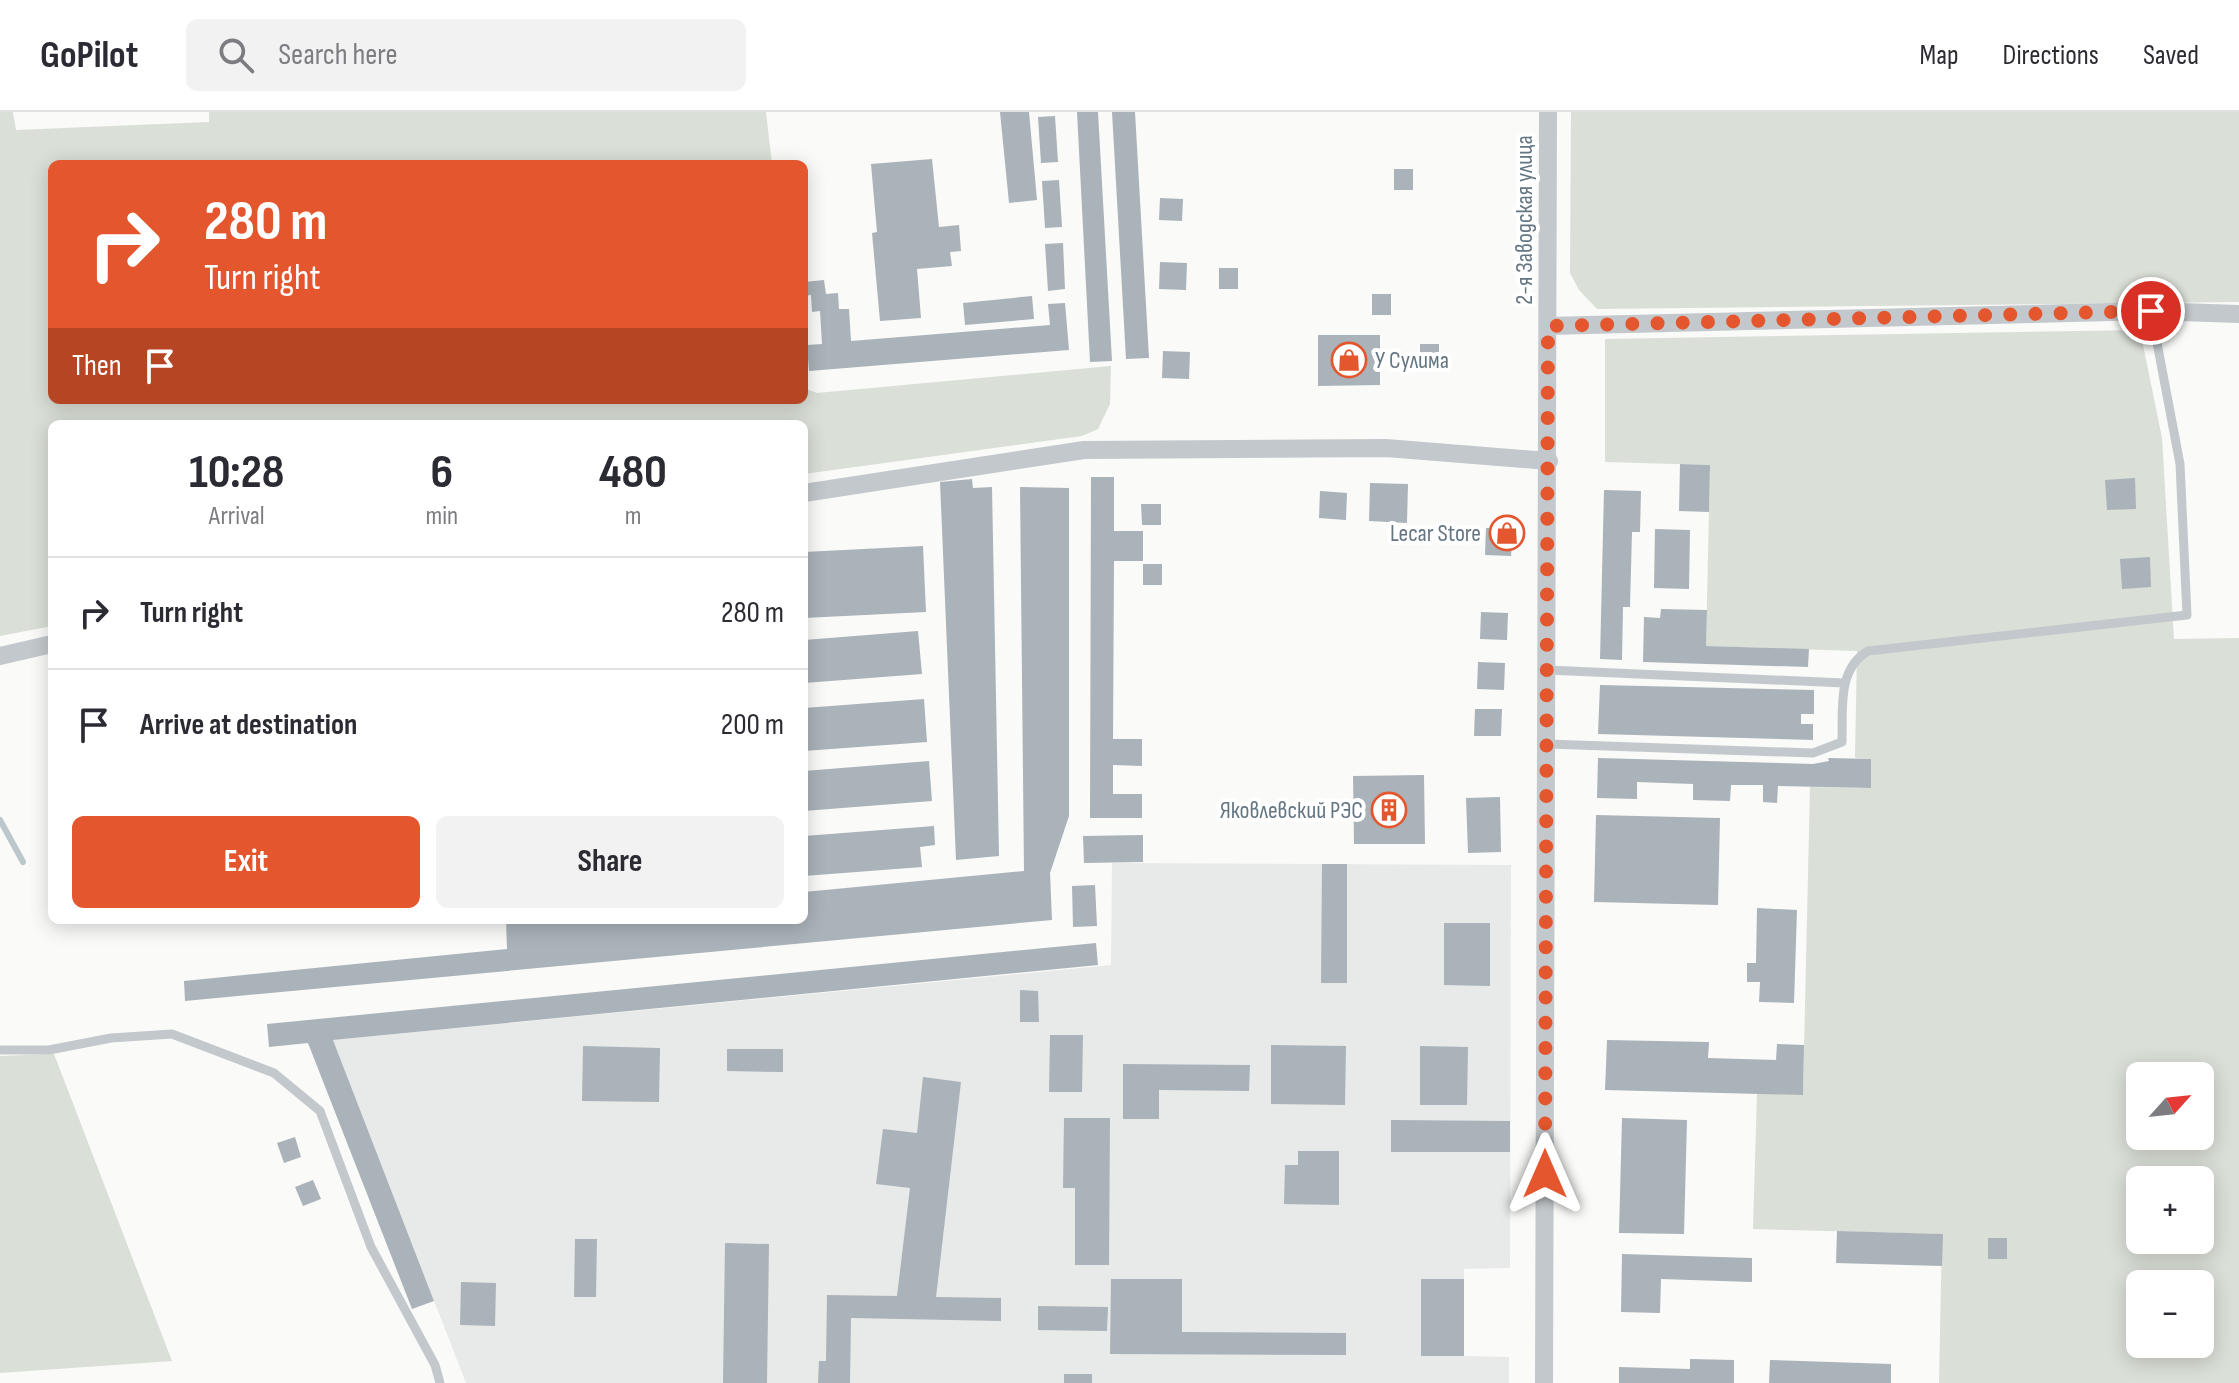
<!DOCTYPE html>
<meta charset="utf-8">
<style>
body{margin:0;font-family:"Sofia Sans Condensed",sans-serif;background:#f2f2f3;color:#2b2b33;height:100vh;display:flex;flex-direction:column;font-size:30px;white-space:nowrap}
*{box-sizing:border-box;margin:0}
p{font-size:26px;color:#7c7c81}
.icon{flex:none;width:44px;height:44px;fill:none;stroke:currentColor;stroke-width:2;stroke-linecap:round;stroke-linejoin:round}
.map{position:relative;flex:1;overflow:hidden}
.details{position:absolute;left:48px;top:308px;width:760px;height:504px;display:flex;flex-direction:column;background:#fff;border-radius:12px;box-shadow:0 4px 20px #0003}
.details>*{flex:none}
.hud{position:absolute;left:48px;top:48px;width:760px;height:244px;border-radius:12px;box-shadow:0 4px 20px #0003;background:#e4572e;color:#fff;overflow:hidden}
.needle{width:52px;rotate:63deg}
.buttons{position:absolute;left:2126px;top:950px;display:grid;gap:16px}
.buttons a{display:grid;place-items:center;width:88px;height:88px;border-radius:12px;background:#fff;box-shadow:0 4px 20px #0003;font-size:40px}
.pin{position:absolute;display:grid;place-items:center;width:68px;height:68px;color:#fff;margin:-34px;border:4px solid #fff;border-radius:50%;box-shadow:0 2px 8px #0007}
.me{position:absolute;width:88px;margin:-44px;rotate:0deg;stroke-linejoin:round;filter:drop-shadow(0 0 6px #0008)}
.turn{display:flex;align-items:center;gap:28px;height:168px;padding:0 24px;font-size:36px}
.turn .icon{width:104px;height:104px;stroke-width:2.5}
.turn b{display:block;font-size:56px;line-height:68px}
.then{display:flex;align-items:center;height:76px;padding:0 24px;background:#0003;gap:16px;font-size:30px}
.eta{display:flex;justify-content:space-evenly;align-items:center;height:136px;text-align:center}
.eta b{font-size:48px;font-weight:700;line-height:56px}
.button{display:flex;gap:16px;margin-top:auto;padding:16px 24px}
.button a{flex:1;height:92px;border-radius:12px;background:#e4572e;color:#fff;font-size:32px;font-weight:700;line-height:92px;text-align:center}
.button a+a{background:#f2f2f3;color:#2b2b33}
ul{padding:0;list-style:none}
li{display:flex;align-items:center;gap:24px;height:112px;padding:0 24px;border-top:2px solid #e1e1e2}
li div{flex:1}
li b{display:block;font-size:30px}
li em{font-style:normal}
header{display:flex;align-items:center;gap:48px;box-sizing:border-box;height:112px;padding:0 40px;background:#fff;border-bottom:2px solid #e1e1e2}
header strong{font-size:38px}
nav{display:flex;gap:44px;margin-inline-start:auto;font-size:28px}
.search{width:560px;height:72px;background:#f2f2f3;display:flex;align-items:center;gap:20px;box-sizing:border-box;padding:0 28px;border-radius:12px;color:#7c7c81;font-size:30px}
.map>svg:first-child{display:block}
.built{fill:#e8e9e9}
.green{fill:#dadfd7;fill-rule:evenodd}
.lines{fill:none;stroke-linecap:round;stroke-linejoin:round}
.stream{stroke:#bbc7cb;stroke-width:6}
.building{fill:#aab3b9}
.service{stroke:#c3c8cc;stroke-width:9}
.minor{stroke:#c3c8cc;stroke-width:18}
.route{stroke:#e4572e;stroke-width:14;stroke-dasharray:0 25.2}
.labels{text-anchor:middle;stroke-width:8;stroke-linejoin:round;paint-order:stroke}
.street-label{font-size:24px;fill:#657683;stroke:#fff}
.poi-label{font-size:24px;fill:#657683;stroke:#fff;text-anchor:end}
</style>
<header>
<strong>GoPilot</strong>
<div class="search"><svg class="icon" aria-label="search" viewBox="0 0 24 24"><circle cx="10" cy="10" r="6"/><path d="M15 15l6 6"/></svg>Search here</div>
<nav><a>Map</a><a>Directions</a><a>Saved</a></nav>
</header>
<div class="map">
<svg width="2239" height="1271" viewBox="0 0 2239 1271">
<rect width="100%" height="100%" fill="#fafaf8"/>
<!-- built -->
<path class="built" d="M1112 751 1511 753 1510 1156 1464 1157V1244L1509 1245V1271H466L333 928 1111 853Z"/>
<!-- green -->
<path class="green" d="M0 0H13L16 18 209 10V0H766L772 52H52V288H804V276L817 281 1111 254 1110 292 1098 317 1082 324 804 362V312H52V514L0 524Z
M1571 0H2239V190L1597 197 1579 178 1570 161Z
M2140 218 2162 326 2174 527 2239 526V1271H1939L1942 1122 1753 1117 1757 981 1803 982 1810 675 1871 676V647L1855 646 1857 539 1706 534 1710 353 1605 350V227ZM2140 964H2200V1024H2140ZM2140 1068H2200V1128H2140ZM2140 1172H2200V1232H2140Z
M54 942 172 1249 0 1261V944Z"/>
<g class="lines">
<!-- stream -->
<path class="stream" d="M0 708 23 750"/>
</g>
<!-- building -->
<path class="building" d="M1000 0H1029L1037 88 1009 91Z
M1077 0H1098L1112 249 1090 250Z
M1112 0H1135L1149 246 1126 247Z
M1055 4 1058 50 1041 51 1038 5Z
M932 47 939 115 959 113 961 139 950 140 952 154 917 157 921 206 880 209 872 121 877 120 871 52Z
M1394 57H1413V78H1394Z
M1059 68 1062 115 1045 116 1042 69Z
M1160 86 1183 87 1182 109 1159 108Z
M1063 131 1065 177 1048 179 1045 132Z
M1160 150 1187 151 1186 178 1159 177Z
M1219 156H1238V177H1219Z
M824 168 826 182 838 181 839 197H849L851 229 1050 213 1048 192 1065 191 1069 238 809 259 807 233 822 232 820 199 812 200 811 183 804 184V170Z
M1372 182H1391V203H1372Z
M1032 184 1034 207 965 213 963 191Z
M1318 223H1380V273L1318 274Z
M1420 232H1439V253H1420Z
M1163 239 1190 240 1189 267 1162 266Z
M1680 352 1710 353 1709 400 1679 399Z
M1091 365H1114V419H1143V449H1114L1113 627H1142V654L1113 653V682H1142V706H1090Z
M2135 366 2136 397 2107 398 2105 368Z
M972 367 973 376 992 375 999 744 956 748 940 370Z
M1370 371 1408 372 1407 411 1369 409Z
M1020 375 1069 376V704L1050 761 1052 808 185 889 184 869 507 837 506 808H804V780L1024 759Z
M1604 378 1641 379 1640 420H1632L1630 495H1623L1622 548 1600 547Z
M1320 379 1347 381 1346 408 1319 406Z
M1141 392H1161V413H1142Z
M1486 416 1513 417 1511 444 1485 443Z
M1655 417 1690 418 1689 477 1654 476Z
M923 434 926 500 804 506V440Z
M2150 445 2151 475 2122 477 2120 447Z
M1143 452H1162V473H1143Z
M1661 497 1707 498 1706 534 1809 537 1808 555 1643 550 1644 505 1660 506Z
M1481 500 1508 501 1507 528 1480 527Z
M918 519 922 562 804 571V528Z
M1478 550 1505 551 1504 578 1477 577Z
M1600 573 1814 578V602H1801V612H1813V628L1598 622Z
M924 587 927 630 804 639V596Z
M1475 597H1502L1501 624H1474Z
M1598 646 1813 652 1829 649 1828 646 1871 647V676L1778 674 1777 691 1763 690V673H1731L1730 689 1693 688V672L1637 670V687L1597 686Z
M929 649 932 689 804 699V659Z
M1424 663 1425 732H1354L1353 664Z
M1500 685 1501 740 1468 741 1466 686Z
M1596 703 1720 706 1718 793 1594 790Z
M934 714 935 733 920 735 922 755 804 764V724Z
M1143 723V750L1084 751 1083 724Z
M1322 752H1347V871H1321Z
M1095 773 1097 814 1073 815 1072 774Z
M1757 796 1797 798 1794 891 1759 890 1760 870H1747V851H1756Z
M1444 811H1490V874L1444 873Z
M1096 831 1098 853 333 928 434 1189 412 1197 308 931 269 935 267 912Z
M1020 878 1038 879 1039 910H1020Z
M1050 923H1083L1082 980H1049Z
M1607 928 1709 930 1708 946 1776 948 1777 932 1804 933 1803 983 1605 978Z
M1271 933 1346 934 1345 993 1271 992Z
M583 934 660 936 659 990 582 989Z
M1420 934 1468 935 1467 993H1420Z
M727 937H783V960L727 959Z
M1123 952 1250 953 1249 979 1159 978V1007H1123Z
M923 965 961 970 936 1185 1001 1186V1209L851 1206 850 1271H818L819 1249H826L827 1183 897 1184 910 1076 876 1072 883 1017 917 1021Z
M1064 1006H1110L1109 1153H1075V1076H1063Z
M1622 1006 1687 1008 1684 1122 1619 1121Z
M1391 1008 1510 1009V1040H1391Z
M295 1025 301 1045 284 1051 277 1031Z
M1298 1039H1339V1093L1284 1092 1285 1053H1298Z
M313 1068 321 1087 303 1094 295 1075Z
M1837 1119 1943 1122 1942 1154 1836 1151Z
M1988 1126H2007V1147H1988Z
M575 1127H597L596 1185H574Z
M725 1131 769 1132 767 1271H723Z
M1622 1142 1752 1146V1170L1661 1167 1660 1201 1621 1200Z
M1111 1167H1182V1220L1346 1221V1243L1110 1242Z
M1421 1167H1464V1244H1421Z
M461 1170 496 1171 495 1214 460 1213Z
M1038 1194 1108 1195 1107 1219 1038 1218Z
M1690 1247 1734 1248V1271H1619V1255L1690 1257Z
M1770 1248 1891 1252V1271H1769Z
M1064 1262H1092V1271H1064Z"/>
<g class="lines">
<!-- service -->
<path class="service" d="M1547 558 1844 571
M1547 632 1813 641 1842 630C1843 597 1837 557 1868 539L2187 503 2180 352 2151 199
M0 938H49L111 926 172 922 274 961 320 999 371 1135 435 1253 440 1271"/>
<!-- minor -->
<path class="minor" d="M1548 214 2151 199 2239 202
M804 381 1084 338 1386 336 1549 349
M0 544 52 532
M1544 1271 1548 0"/>
</g>
<g class="lines">
<!-- route -->
<path class="route" d="M1545 1062 1548 214 2151 199"/>
</g>
<!-- icons -->
<defs>
<g id="shop-ring" transform="scale(1.8)"><circle r="9.5" fill="#fff" stroke="#e4572e" stroke-width="1.5"/><path d="M-5-2.5h2.3a2.7 3.5 0 0 1 5.4 0H5L5.5 6h-11ZM-1.5-2.5h3a1.5 2.3 0 0 0-3 0Z" fill="#e4572e"/></g>
<g id="building-ring" transform="scale(1.8)"><circle r="9.5" fill="#fff" stroke="#e4572e" stroke-width="1.5"/><path d="M-4-6H4V6H1V3H-1V6H-4ZM-2.5-4.3h1.7v1.8h-1.7ZM.8-4.3h1.7v1.8H.8ZM-2.5-1h1.7V.8h-1.7ZM.8-1h1.7V.8H.8Z" fill="#e4572e"/></g>
</defs>
<g fill-rule="evenodd">
<use href="#shop-ring" x="1349" y="248"/>
<use href="#shop-ring" x="1507" y="421"/>
<use href="#building-ring" x="1389" y="698"/>
</g>
<g class="labels">
<!-- street labels -->
<g class="street-label">
<text transform="translate(1524 108) rotate(-90)" y="8">2-я Заводская улица</text>
</g>
<!-- poi labels -->
<g class="poi-label">
<text x="1375" y="256" text-anchor="start">У Сулима</text>
<text x="1481" y="429">Lecar Store</text>
<text x="1363" y="706">Яковлевский РЭС</text>
</g>
</g>
</svg>
<div class="buttons">
<a><svg class="needle" viewBox="-14 -14 28 28"><path d="M0-13l5 13h-10z" fill="#e53935"/><path d="M0 13l5-13h-10z" fill="#7c7c81"/></svg></a>
<a>+</a>
<a>−</a>
</div>
<div class="pin" style="left:2151px;top:199px;background:#d93025"><svg class="icon" aria-label="arrive" viewBox="0 0 24 24"><path d="M6 21V4h12l-3 4 3 4H6"/></svg></div>
<svg class="me" style="left:1545px;top:1062px" viewBox="-20 -20 40 40"><path d="M0-17L14 15 0 8-14 15z" fill="#e4572e" stroke="#fff" stroke-width="4"/></svg>
<div class="hud">
<div class="turn"><svg class="icon" aria-label="right" viewBox="0 0 24 24"><path d="M7 20v-9h11M14 6l5 5-5 5"/></svg><div><b>280 m</b>Turn right</div></div>
<div class="then">Then<svg class="icon" aria-label="arrive" viewBox="0 0 24 24"><path d="M6 21V4h12l-3 4 3 4H6"/></svg></div>
</div>
<section class="details">
<div class="eta">
<div><b>10:28</b><p>Arrival</p></div>
<div><b>6</b><p>min</p></div>
<div><b>480</b><p>m</p></div>
</div>
<ul>
<li><svg class="icon" aria-label="right" viewBox="0 0 24 24"><path d="M7 20v-9h11M14 6l5 5-5 5"/></svg><div><b>Turn right</b></div><em>280 m</em></li>
<li><svg class="icon" aria-label="arrive" viewBox="0 0 24 24"><path d="M6 21V4h12l-3 4 3 4H6"/></svg><div><b>Arrive at destination</b></div><em>200 m</em></li>
</ul>
<div class="button"><a>Exit</a><a>Share</a></div>
</section>
</div>
